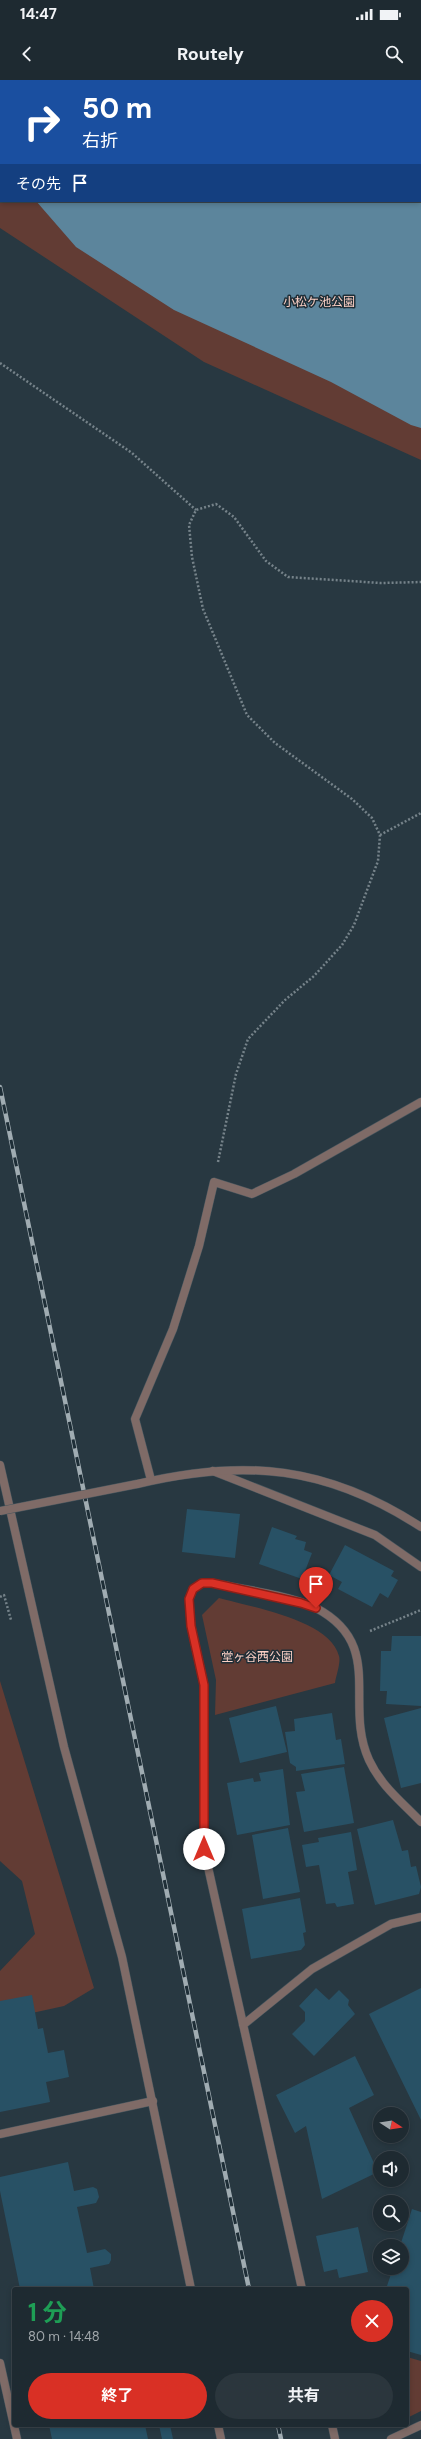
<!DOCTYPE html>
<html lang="ja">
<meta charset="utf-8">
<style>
body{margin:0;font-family:"DM Sans","Noto Sans JP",sans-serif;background:#2b363d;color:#f1f3f6;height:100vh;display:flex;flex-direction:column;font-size:15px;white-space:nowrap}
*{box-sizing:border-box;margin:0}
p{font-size:13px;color:#a1a7ab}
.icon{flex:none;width:22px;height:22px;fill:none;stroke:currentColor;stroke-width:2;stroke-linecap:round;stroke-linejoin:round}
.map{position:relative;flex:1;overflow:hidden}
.panel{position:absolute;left:12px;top:2207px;width:397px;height:140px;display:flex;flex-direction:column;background:#1e2a31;border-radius:4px;box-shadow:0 2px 6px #0003,0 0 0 1px #3c464d}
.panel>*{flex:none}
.top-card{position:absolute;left:0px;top:0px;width:421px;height:122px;box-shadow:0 2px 6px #0003,0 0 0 1px #3c464d;background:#1a4fa0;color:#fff;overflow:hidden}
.needle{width:26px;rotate:102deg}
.controls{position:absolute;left:373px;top:2027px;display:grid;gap:8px}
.controls a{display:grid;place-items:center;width:36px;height:36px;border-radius:50%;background:#1e2a31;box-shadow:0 2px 6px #0003,0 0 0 1px #3c464d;font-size:20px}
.pin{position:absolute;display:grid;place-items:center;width:34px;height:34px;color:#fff;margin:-41px -17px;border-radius:50% 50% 50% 0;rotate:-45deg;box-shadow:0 0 4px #0007}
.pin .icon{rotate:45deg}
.me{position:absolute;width:44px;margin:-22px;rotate:0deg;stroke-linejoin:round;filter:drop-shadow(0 0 3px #0008)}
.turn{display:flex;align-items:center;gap:14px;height:84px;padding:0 16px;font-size:18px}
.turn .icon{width:52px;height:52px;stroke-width:2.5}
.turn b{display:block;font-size:28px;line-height:34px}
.then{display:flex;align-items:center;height:38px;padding:0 16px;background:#0003;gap:8px;font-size:15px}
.round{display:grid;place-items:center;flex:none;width:42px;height:42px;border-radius:21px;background:#2b363d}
.headline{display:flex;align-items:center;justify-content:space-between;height:68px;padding:0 16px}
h1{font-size:24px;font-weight:700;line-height:30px;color:#1e9e55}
.action{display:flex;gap:8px;margin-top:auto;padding:8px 16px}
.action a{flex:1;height:46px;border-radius:24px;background:#d93025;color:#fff;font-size:16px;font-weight:700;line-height:46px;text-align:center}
.action a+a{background:#2b363d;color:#f1f3f6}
.status{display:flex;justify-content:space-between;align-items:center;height:28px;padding:0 20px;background:#1e2a31;direction:ltr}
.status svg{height:11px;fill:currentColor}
header{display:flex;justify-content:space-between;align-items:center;height:52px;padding:0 16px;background:#1e2a31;font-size:18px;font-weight:700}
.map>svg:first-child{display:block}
.green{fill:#623c34;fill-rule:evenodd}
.water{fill:#5c859c}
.building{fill:#285165}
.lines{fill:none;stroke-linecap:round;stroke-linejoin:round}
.service-casing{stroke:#46555d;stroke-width:9}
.minor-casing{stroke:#46555d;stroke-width:9}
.tertiary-casing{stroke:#46555d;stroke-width:9}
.path{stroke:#76838a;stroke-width:2.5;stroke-dasharray:2 2;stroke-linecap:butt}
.service{stroke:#7f6b67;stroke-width:8}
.minor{stroke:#7f6b67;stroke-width:8}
.tertiary{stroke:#7f6b67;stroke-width:8}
.rail-casing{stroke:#a0acb2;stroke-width:4.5}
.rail{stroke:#1e2e37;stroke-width:3;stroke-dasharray:9;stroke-linecap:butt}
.tertiary-bridge-casing{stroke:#46555d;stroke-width:9;stroke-linecap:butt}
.tertiary-bridge{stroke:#7f6b67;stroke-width:8}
.route-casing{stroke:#8d1f18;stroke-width:10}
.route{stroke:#d93025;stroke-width:7}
.labels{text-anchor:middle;stroke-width:3;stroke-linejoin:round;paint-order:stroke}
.park-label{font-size:12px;fill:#fcd0c5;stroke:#1e2e37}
</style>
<div class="status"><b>14:47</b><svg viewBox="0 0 49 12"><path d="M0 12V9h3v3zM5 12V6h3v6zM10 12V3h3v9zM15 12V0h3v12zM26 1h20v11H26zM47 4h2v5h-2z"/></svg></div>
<header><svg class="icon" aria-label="back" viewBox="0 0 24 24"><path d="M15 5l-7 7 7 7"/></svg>Routely<svg class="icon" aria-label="search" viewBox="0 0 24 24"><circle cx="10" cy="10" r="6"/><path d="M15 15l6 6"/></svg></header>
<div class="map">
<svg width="421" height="2359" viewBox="0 0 421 2359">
<rect width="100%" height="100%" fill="#283841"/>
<!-- green -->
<path class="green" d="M0 0H421V380L204 282 0 148ZM1 1H420V121H1Z
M219 1518C251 1527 330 1540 339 1576 341 1583 336 1596 335 1603L215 1635 216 1600 202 1535Z
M0 1601 94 1908 64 1926 0 1940V1891L35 1854 22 1801 0 1781Z
M407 2277 421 2281V2331L407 2338Z"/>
<!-- water -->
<path class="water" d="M0 0H421V348L411 345 331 302 174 230 76 167 36 121H420V1H1V81Z"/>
<!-- building -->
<path class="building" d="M187 1429 240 1434 235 1478 182 1472Z
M272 1447 297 1456 295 1459 306 1462 304 1470 312 1473 302 1499 259 1484Z
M345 1465 394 1491 391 1496 398 1500 388 1518 380 1513 372 1527 338 1509 342 1502 329 1495Z
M392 1556H421V1626L386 1624 387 1611H380L381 1571H391Z
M276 1626 287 1672 240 1683 229 1638Z
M421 1628V1703L401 1708 384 1638Z
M332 1633 336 1660 341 1659 345 1684 296 1691V1687L290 1683 285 1652 295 1651 294 1639Z
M344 1687 354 1743 304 1752 296 1712 305 1711 301 1694Z
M283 1689 290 1745 237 1755 227 1703 253 1698 254 1702 261 1701 259 1693Z
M393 1740 402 1771 408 1770 411 1787 416 1786 421 1807 419 1814 375 1825 357 1749Z
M288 1748 300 1812 263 1819 252 1755Z
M351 1752 357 1790 348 1792 354 1824 337 1827 335 1823 326 1824 319 1785 306 1787 302 1765 319 1762 318 1758Z
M300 1818 306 1852 303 1853 305 1865 301 1870 251 1879 242 1829Z
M316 1908 329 1920 339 1910 349 1920 348 1925 355 1934 314 1976 292 1954 305 1941V1932L299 1926Z
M421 1908V2040L369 1934Z
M32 1915 38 1949 43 1948 48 1973 64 1970 69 1997 46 2002 50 2022 0 2032V1921Z
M355 1976 374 2015 349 2028 378 2092 322 2119 306 2046 295 2053 276 2015Z
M68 2082 74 2111 93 2107 97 2109 99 2117 96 2123 77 2127 87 2173 105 2169 111 2174V2180L109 2184 90 2188 94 2209H20L0 2111V2097Z
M412 2129 421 2132V2275L407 2271V2209H386L393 2188H402V2166H400Z
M358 2147 368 2192 339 2198 337 2189 324 2192 316 2156Z
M49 2345H145L148 2359H52Z
M159 2345H170L173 2359H162Z"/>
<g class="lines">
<!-- service casing -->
<g class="service-casing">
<path id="service" d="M0 2054 153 2021
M0 2283 17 2359"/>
</g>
<!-- minor casing -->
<g class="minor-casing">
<path id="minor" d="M0 1385 64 1667 122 1877 191 2209
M213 1391 375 1455 421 1487
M151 1400 135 1339 173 1249 199 1166 214 1102 252 1114 294 1094 421 1022
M243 1945 312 1889 391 1844 421 1837
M302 2209 204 1769V1605L191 1546 189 1519 193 1509 202 1503H212C242 1509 289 1515 316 1528 386 1565 343 1623 369 1680 381 1706 402 1722 421 1742
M218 2345 221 2359
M332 2345 335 2359
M391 2359 421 2345"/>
</g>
<!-- tertiary casing -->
<g class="tertiary-casing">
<path id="tertiary" d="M137 1404C245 1378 327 1386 421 1447"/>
</g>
<!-- path -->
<path class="path" d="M0 283 132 373 196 430
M380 755 421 733
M218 1082 236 994 248 959 285 920 314 896 342 865 354 845 378 781 380 755 372 738 352 719 275 663 247 635 203 529 192 477 189 445 196 430 216 424 234 437 266 481 288 497 381 503 421 502
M0 1517 4 1515 11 1540
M370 1551 421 1530"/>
<!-- service -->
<use href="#service" class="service"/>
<!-- minor -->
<use href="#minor" class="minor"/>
<!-- tertiary -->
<use href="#tertiary" class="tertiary"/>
<!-- rail casing -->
<g class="rail-casing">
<path id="rail" d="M0 1007 249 2209
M278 2345 281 2359"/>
</g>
<!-- rail -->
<use href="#rail" class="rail"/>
<!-- tertiary-bridge casing -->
<g class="tertiary-bridge-casing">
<path id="tertiary-bridge" d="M0 1431 137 1404"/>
</g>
<!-- tertiary-bridge -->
<use href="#tertiary-bridge" class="tertiary-bridge"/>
</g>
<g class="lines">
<!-- route casing -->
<g class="route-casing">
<path id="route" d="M204 1769V1605L191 1546 189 1519 193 1509 202 1503H212L301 1523 316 1528"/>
</g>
<!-- route -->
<use href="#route" class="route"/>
</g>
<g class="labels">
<!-- park labels -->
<g class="park-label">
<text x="319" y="226">小松ケ池公園</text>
<text x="257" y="1581">堂ヶ谷西公園</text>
</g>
</g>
</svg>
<div class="controls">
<a><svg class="needle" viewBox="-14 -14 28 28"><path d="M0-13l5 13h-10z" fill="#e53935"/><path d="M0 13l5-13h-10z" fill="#a1a7ab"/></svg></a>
<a><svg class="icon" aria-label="sound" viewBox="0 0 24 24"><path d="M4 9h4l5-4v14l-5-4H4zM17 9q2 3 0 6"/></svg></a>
<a><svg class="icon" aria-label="search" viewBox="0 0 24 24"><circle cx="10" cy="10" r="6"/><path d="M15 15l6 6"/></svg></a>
<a><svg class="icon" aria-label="layers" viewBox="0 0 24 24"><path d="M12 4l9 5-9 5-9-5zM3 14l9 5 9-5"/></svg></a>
</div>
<div class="pin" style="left:316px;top:1528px;background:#d93025"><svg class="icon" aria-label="arrive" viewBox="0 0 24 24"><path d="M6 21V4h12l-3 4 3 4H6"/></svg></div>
<svg class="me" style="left:204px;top:1769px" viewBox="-20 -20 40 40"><circle r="19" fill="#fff"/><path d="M0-13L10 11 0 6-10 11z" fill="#d93025"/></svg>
<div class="top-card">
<div class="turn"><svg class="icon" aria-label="right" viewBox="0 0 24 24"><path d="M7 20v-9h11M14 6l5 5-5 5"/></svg><div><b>50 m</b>右折</div></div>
<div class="then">その先<svg class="icon" aria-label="arrive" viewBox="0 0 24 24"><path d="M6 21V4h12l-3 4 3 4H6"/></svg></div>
</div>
<section class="panel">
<div class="headline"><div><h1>1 分</h1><p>80 m · 14:48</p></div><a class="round" style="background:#d93025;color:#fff"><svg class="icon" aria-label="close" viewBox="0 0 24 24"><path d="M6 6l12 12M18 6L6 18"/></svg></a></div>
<div class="action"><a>終了</a><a>共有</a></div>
</section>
</div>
